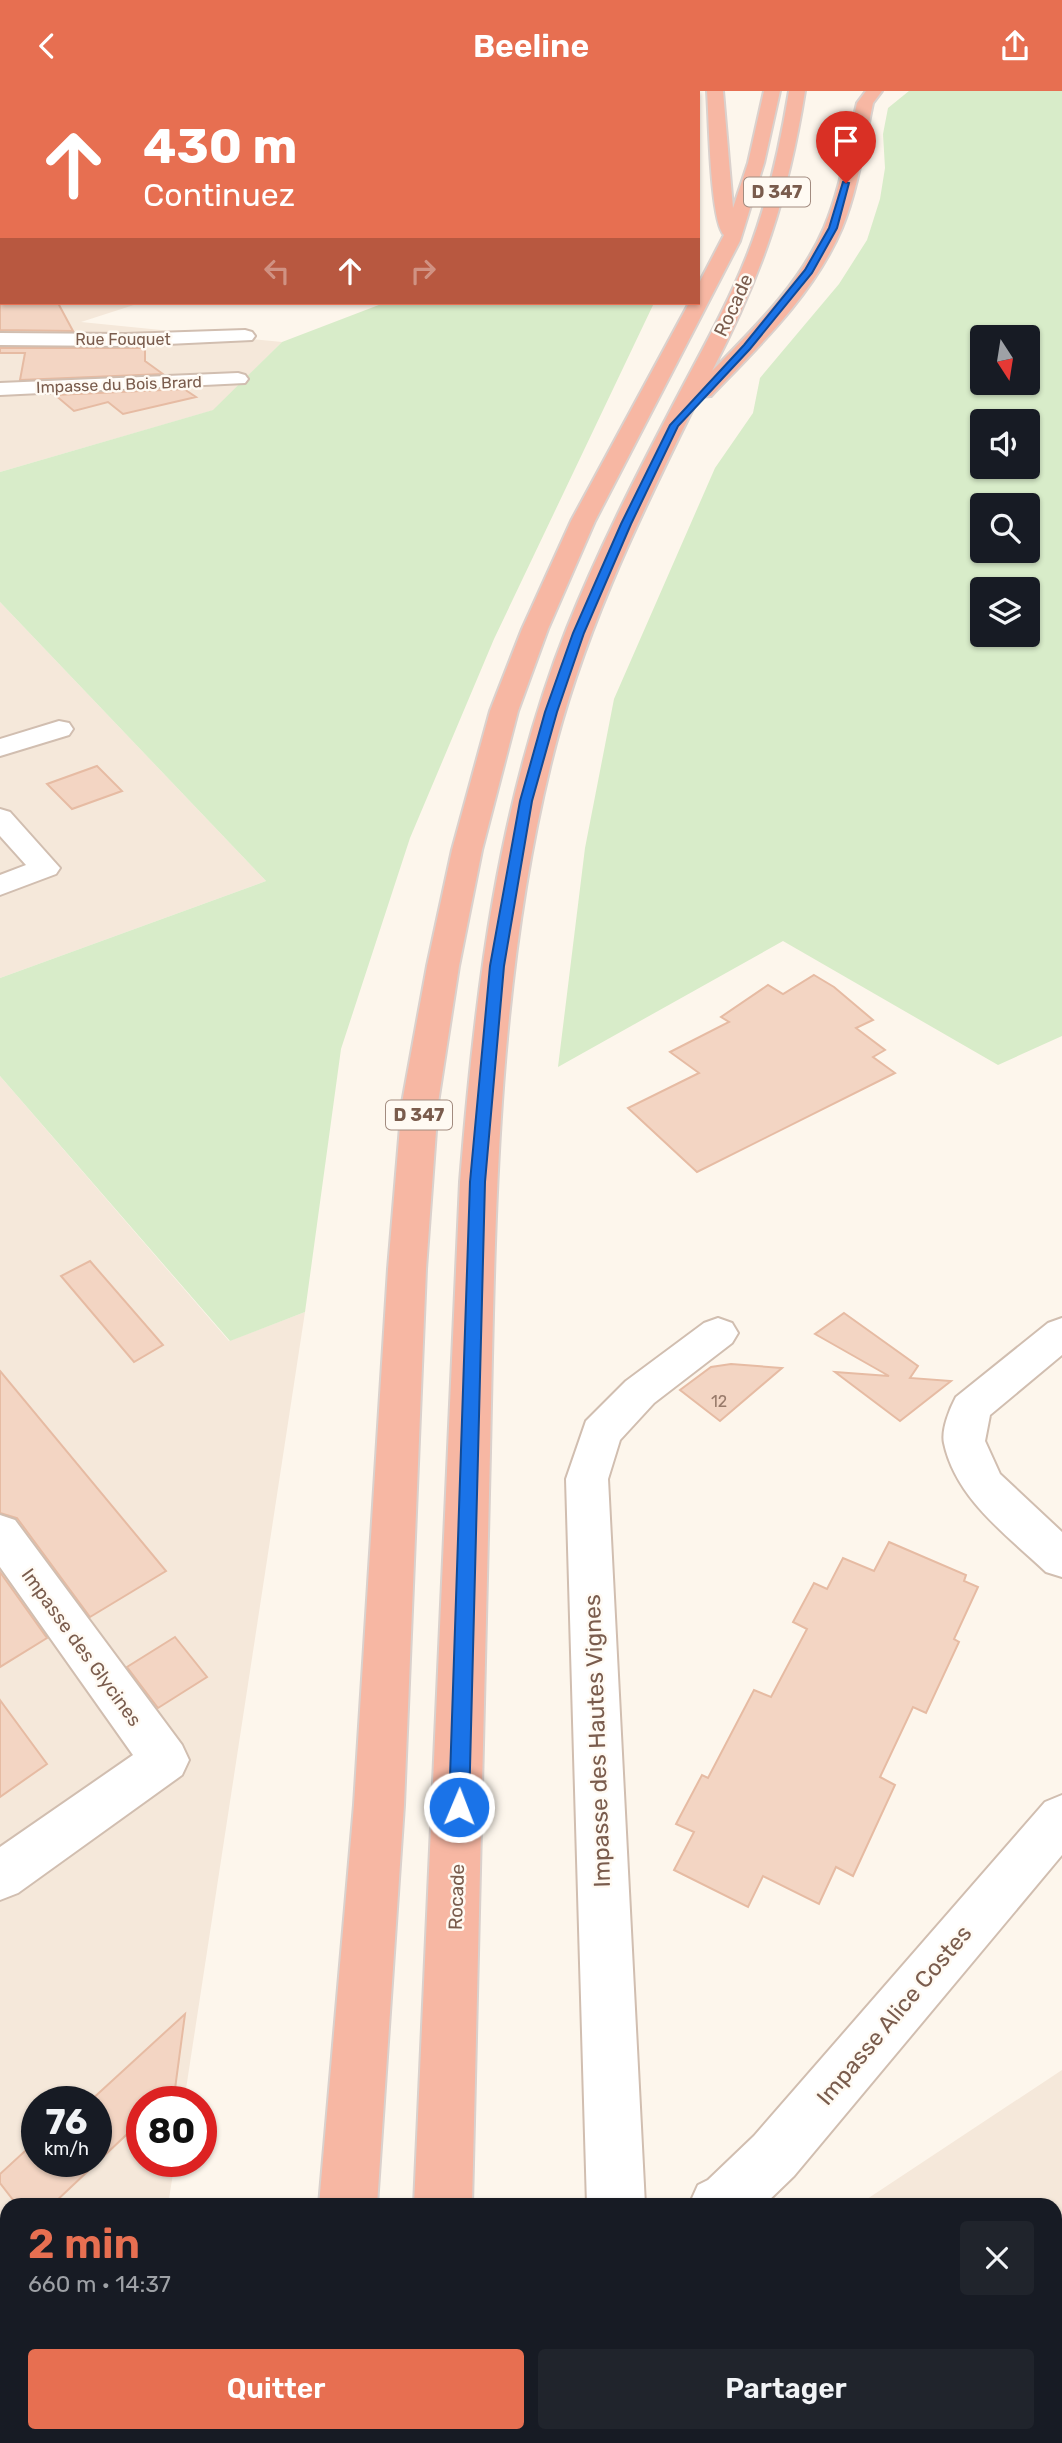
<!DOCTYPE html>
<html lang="fr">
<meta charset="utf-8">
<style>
body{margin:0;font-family:Rubik,sans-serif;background:#20242c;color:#f1f3f6;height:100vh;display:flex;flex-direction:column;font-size:26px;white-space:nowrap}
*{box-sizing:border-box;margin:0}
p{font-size:23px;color:#9ea1a6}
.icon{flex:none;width:38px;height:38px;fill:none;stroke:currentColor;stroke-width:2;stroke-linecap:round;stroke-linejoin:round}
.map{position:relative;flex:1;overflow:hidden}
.panel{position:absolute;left:0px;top:2107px;width:1062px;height:245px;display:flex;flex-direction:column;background:#171b24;border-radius:21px 21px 0 0;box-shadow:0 2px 5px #0004}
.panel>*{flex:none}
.hud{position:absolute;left:0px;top:0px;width:700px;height:214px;box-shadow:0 2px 5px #0004;background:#e76f51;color:#fff;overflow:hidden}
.needle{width:46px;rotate:168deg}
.controls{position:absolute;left:970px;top:234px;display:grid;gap:14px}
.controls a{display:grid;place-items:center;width:70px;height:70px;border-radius:7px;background:#171b24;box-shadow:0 2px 5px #0004;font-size:35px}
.speed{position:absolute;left:21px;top:1995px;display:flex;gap:14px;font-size:35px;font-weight:700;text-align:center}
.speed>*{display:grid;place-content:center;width:91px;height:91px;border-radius:50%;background:#171b24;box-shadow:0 2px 5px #0004;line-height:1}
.speed small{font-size:18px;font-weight:400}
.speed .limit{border:10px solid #d22;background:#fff;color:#111}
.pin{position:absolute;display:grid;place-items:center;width:60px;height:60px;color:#fff;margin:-72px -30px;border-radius:50% 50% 50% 0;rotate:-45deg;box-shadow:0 0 7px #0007}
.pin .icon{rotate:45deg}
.me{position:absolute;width:77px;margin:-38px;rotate:1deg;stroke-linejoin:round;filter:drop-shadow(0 0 5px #0008)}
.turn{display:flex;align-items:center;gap:24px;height:147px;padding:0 28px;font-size:32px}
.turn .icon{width:91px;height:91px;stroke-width:2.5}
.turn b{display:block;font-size:49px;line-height:60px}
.lanes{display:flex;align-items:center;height:66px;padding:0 28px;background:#0003;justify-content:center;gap:35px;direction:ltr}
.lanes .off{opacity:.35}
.round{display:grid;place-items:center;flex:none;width:74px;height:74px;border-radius:7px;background:#20242c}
.head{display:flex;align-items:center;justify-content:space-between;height:119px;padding:0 28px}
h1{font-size:42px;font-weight:600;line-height:52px;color:#e76f51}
.primary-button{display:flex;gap:14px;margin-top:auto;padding:14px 28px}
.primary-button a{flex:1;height:80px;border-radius:7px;background:#e76f51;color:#fff;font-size:28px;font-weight:600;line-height:80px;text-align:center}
.primary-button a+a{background:#20242c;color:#f1f3f6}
header{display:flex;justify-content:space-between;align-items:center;height:91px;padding:0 28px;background:#e76f51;color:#fff;font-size:32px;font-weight:600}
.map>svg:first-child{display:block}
.residential{fill:#f5e8da;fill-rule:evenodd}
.green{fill:#d8ecc9;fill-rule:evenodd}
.building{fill:#f3d5c3;stroke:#e6bba3;stroke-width:2}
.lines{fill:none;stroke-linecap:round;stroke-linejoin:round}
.minor-casing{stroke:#d1beb0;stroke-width:4}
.highway-casing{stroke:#dad1cd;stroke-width:4}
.minor{fill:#fff;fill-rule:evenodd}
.highway{fill:#f7b7a3;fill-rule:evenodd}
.route{fill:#1a73e8;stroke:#114b97;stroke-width:2}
.labels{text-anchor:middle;stroke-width:5;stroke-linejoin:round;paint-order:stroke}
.far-street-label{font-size:16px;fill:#7a5c4d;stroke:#fffaf3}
.number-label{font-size:16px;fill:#987a6a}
.shield{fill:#fffaf3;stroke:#a28b7f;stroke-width:2}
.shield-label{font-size:18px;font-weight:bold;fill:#7a5c4d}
.street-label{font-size:19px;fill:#7a5c4d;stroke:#fffaf3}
.near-street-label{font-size:23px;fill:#7a5c4d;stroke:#fffaf3}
</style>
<header><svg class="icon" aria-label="back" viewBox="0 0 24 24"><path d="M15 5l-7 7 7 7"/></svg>Beeline<svg class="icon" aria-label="share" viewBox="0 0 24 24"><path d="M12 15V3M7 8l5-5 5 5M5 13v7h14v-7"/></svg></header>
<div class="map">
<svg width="1062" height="2352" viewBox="0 0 1062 2352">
<rect width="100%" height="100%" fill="#fdf6ec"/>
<!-- residential -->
<path class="residential" d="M0 0H677L2 2V212H140L81 231 282 251 214 319 0 381Z
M0 511 266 790 0 887Z
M0 985 229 1250 305 1221 184 2011H142V2070H175L168 2114H7V2345H133L132 2352H0ZM37 2011H96V2070H37Z
M1062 1979V2352H579L580 2345H1055V2114H858Z"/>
<!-- green -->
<path class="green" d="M909 0H1062V945L998 974 783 850 558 976 585 757 614 608 715 377 753 322 760 287 839 193 867 149 880 108 885 77 883 43 888 17ZM982 247H1027V292H982ZM982 331H1027V376H982ZM982 415H1027V460H982ZM982 499H1027V544H982Z
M384 212H654L494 548 410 747 341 958 305 1221 230 1250 0 985V887L266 790 0 511V381L213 319 282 251Z"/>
<!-- building -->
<path class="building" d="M0 212H58L73 240 0 239Z
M0 257H145V270L163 283 20 289 25 262H0Z
M184 298 196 306 123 323 108 311 74 320 55 304Z
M97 675 122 700 72 718 47 693Z
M814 884 834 896 873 929 856 937 885 959 873 966 895 982 697 1081 628 1017 699 982 670 961 729 931 721 926 768 894 783 903Z
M90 1170 163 1254 134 1271 61 1185Z
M844 1222 918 1275 910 1287 951 1290 900 1330 835 1281 889 1285 815 1243Z
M731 1273 782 1277 720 1330 680 1299 711 1276Z
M0 1280 166 1480 90 1526 17 1427 0 1422Z
M889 1451 966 1484 964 1490 978 1496 954 1548 959 1551 926 1622 913 1616 880 1686 895 1694 853 1785 836 1776 819 1813 763 1785 748 1816 674 1779 694 1741 676 1733 702 1684 708 1687 754 1599 771 1606 807 1538 793 1531 814 1492 827 1498 843 1467 874 1480Z
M0 1481 47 1547 0 1576Z
M175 1546 207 1586 158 1617 127 1576Z
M0 1609 47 1673 0 1706Z
M185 1923 175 1998 161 2011H142V2029L52 2114H17L0 2092V2083L37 2049V2070H96V2011H89Z"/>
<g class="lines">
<!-- minor casing -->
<g class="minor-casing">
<path id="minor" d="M174 0H200L173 2Z
M331 0H348L349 2H333Z
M379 0H397L378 2Z
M0 24 2 25 0 39Z
M0 83H2L1 94H0Z
M245 239 252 241 255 245 252 249 125 255 0 254V242L125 243Z
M238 282 245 284 248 288 245 292 0 304V292Z
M59 630 69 632 73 638 69 644 0 665V648Z
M0 718 10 721 60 777 56 783 0 804V784L26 774 0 745Z
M718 1227 732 1232 738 1242 732 1252 654 1312 620 1349 608 1388 645 2114H587L566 1388 586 1330 626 1290 704 1232Z
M1062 1227V1264L990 1324 985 1350 1000 1383 1062 1441V1486L1046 1481C1007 1444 956 1408 944 1352 941 1339 950 1317 956 1306L1048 1232Z
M0 1424 15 1429 182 1654 189 1669 182 1684 18 1802 0 1809V1756L133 1664 0 1476Z
M1062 1704V1764L794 2085 764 2114H689L698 2094 708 2089 754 2045 1045 1711Z
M592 2345H654V2352H592Z"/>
</g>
<!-- highway casing -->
<g class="highway-casing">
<path id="highway" d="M707 0H723L733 117 748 72 764 0H780L764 72 740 150 595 430 548 538 518 620 482 759 459 875 438 1012 426 1178 404 1714 377 2114H319L354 1714 388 1178 402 1012 427 875 452 759 490 620 522 538 571 430 689 212H698V194L724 144C710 130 709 25 707 0Z
M789 0H805C788 108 762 183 712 280 754 237 800 193 824 137 841 97 847 54 857 12L866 0H882L873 12C864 54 858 98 842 137 814 203 760 254 711 305L699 306 693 318C636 433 580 550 550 676 496 900 495 1131 490 1361 484 1612 478 1863 472 2114H414L460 1091C475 903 497 714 567 537 597 462 634 389 671 318 698 266 727 216 748 162 768 110 780 55 789 0Z
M295 2345H357L356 2352H294Z
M401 2345H463L462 2352H400Z"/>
</g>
<!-- minor -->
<use href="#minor" class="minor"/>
<!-- highway -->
<use href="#highway" class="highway"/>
</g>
<!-- route -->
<path class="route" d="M843 91 849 92 837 137 812 182 750 258 678 335 631 433 584 542 557 621 532 710 504 875 485 1091 469 1716 466 1722 459 1725 452 1722 449 1716 470 1091 490 875 520 710 545 621 573 542 621 433 670 334 744 254 805 179 829 137Z"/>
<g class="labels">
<!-- far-street labels -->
<g class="far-street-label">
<text x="123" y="254">Rue Fouquet</text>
<text transform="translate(119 293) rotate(-2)" y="6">Impasse du Bois Brard</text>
</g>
<!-- number labels -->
<g class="number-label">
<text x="719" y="1316">12</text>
</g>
<!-- shield labels -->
<g class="shield">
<rect x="744" y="86.5" width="66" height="29" rx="5"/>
<rect x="386" y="1009.5" width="66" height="29" rx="5"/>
</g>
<g class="shield-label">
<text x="777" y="107">D 347</text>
<text x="419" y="1030">D 347</text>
</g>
<!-- street labels -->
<g class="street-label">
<text transform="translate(733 214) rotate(-65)" y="7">Rocade</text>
<text transform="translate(82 1556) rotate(54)" y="7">Impasse des Glycines</text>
<text transform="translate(456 1806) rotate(-88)" y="7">Rocade</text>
</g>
<!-- near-street labels -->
<g class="near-street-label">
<text transform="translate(597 1650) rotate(-92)" y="8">Impasse des Hautes Vignes</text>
<text transform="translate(894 1924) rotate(-50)" y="8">Impasse Alice Costes</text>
</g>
</g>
</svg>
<div class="controls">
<a><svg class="needle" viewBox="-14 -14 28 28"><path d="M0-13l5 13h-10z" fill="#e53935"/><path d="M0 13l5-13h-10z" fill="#9ea1a6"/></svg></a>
<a><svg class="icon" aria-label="sound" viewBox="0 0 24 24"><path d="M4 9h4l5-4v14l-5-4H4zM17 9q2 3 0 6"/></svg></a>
<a><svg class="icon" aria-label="search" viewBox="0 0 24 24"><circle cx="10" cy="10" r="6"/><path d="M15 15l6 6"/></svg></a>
<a><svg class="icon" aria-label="layers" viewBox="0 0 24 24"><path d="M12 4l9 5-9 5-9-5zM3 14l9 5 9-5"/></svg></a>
</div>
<div class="speed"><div>76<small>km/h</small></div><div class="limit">80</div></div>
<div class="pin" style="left:846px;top:92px;background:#d93025"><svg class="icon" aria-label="arrive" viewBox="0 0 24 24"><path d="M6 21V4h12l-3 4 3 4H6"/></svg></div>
<svg class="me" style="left:459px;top:1716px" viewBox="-20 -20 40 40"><circle r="17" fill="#1a73e8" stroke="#fff" stroke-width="3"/><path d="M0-11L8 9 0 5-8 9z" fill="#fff"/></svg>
<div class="hud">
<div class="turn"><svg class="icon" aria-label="ahead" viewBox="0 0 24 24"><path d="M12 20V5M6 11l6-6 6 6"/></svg><div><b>430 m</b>Continuez</div></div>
<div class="lanes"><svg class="icon off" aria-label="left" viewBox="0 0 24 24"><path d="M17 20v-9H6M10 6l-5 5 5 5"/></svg><svg class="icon" aria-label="ahead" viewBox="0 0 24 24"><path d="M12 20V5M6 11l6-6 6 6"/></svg><svg class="icon off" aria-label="right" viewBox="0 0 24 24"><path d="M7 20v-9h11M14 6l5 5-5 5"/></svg></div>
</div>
<section class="panel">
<div class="head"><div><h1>2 min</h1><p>660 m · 14:37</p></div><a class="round"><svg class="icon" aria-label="close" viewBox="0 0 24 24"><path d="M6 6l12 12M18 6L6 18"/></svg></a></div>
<div class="primary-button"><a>Quitter</a><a>Partager</a></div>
</section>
</div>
